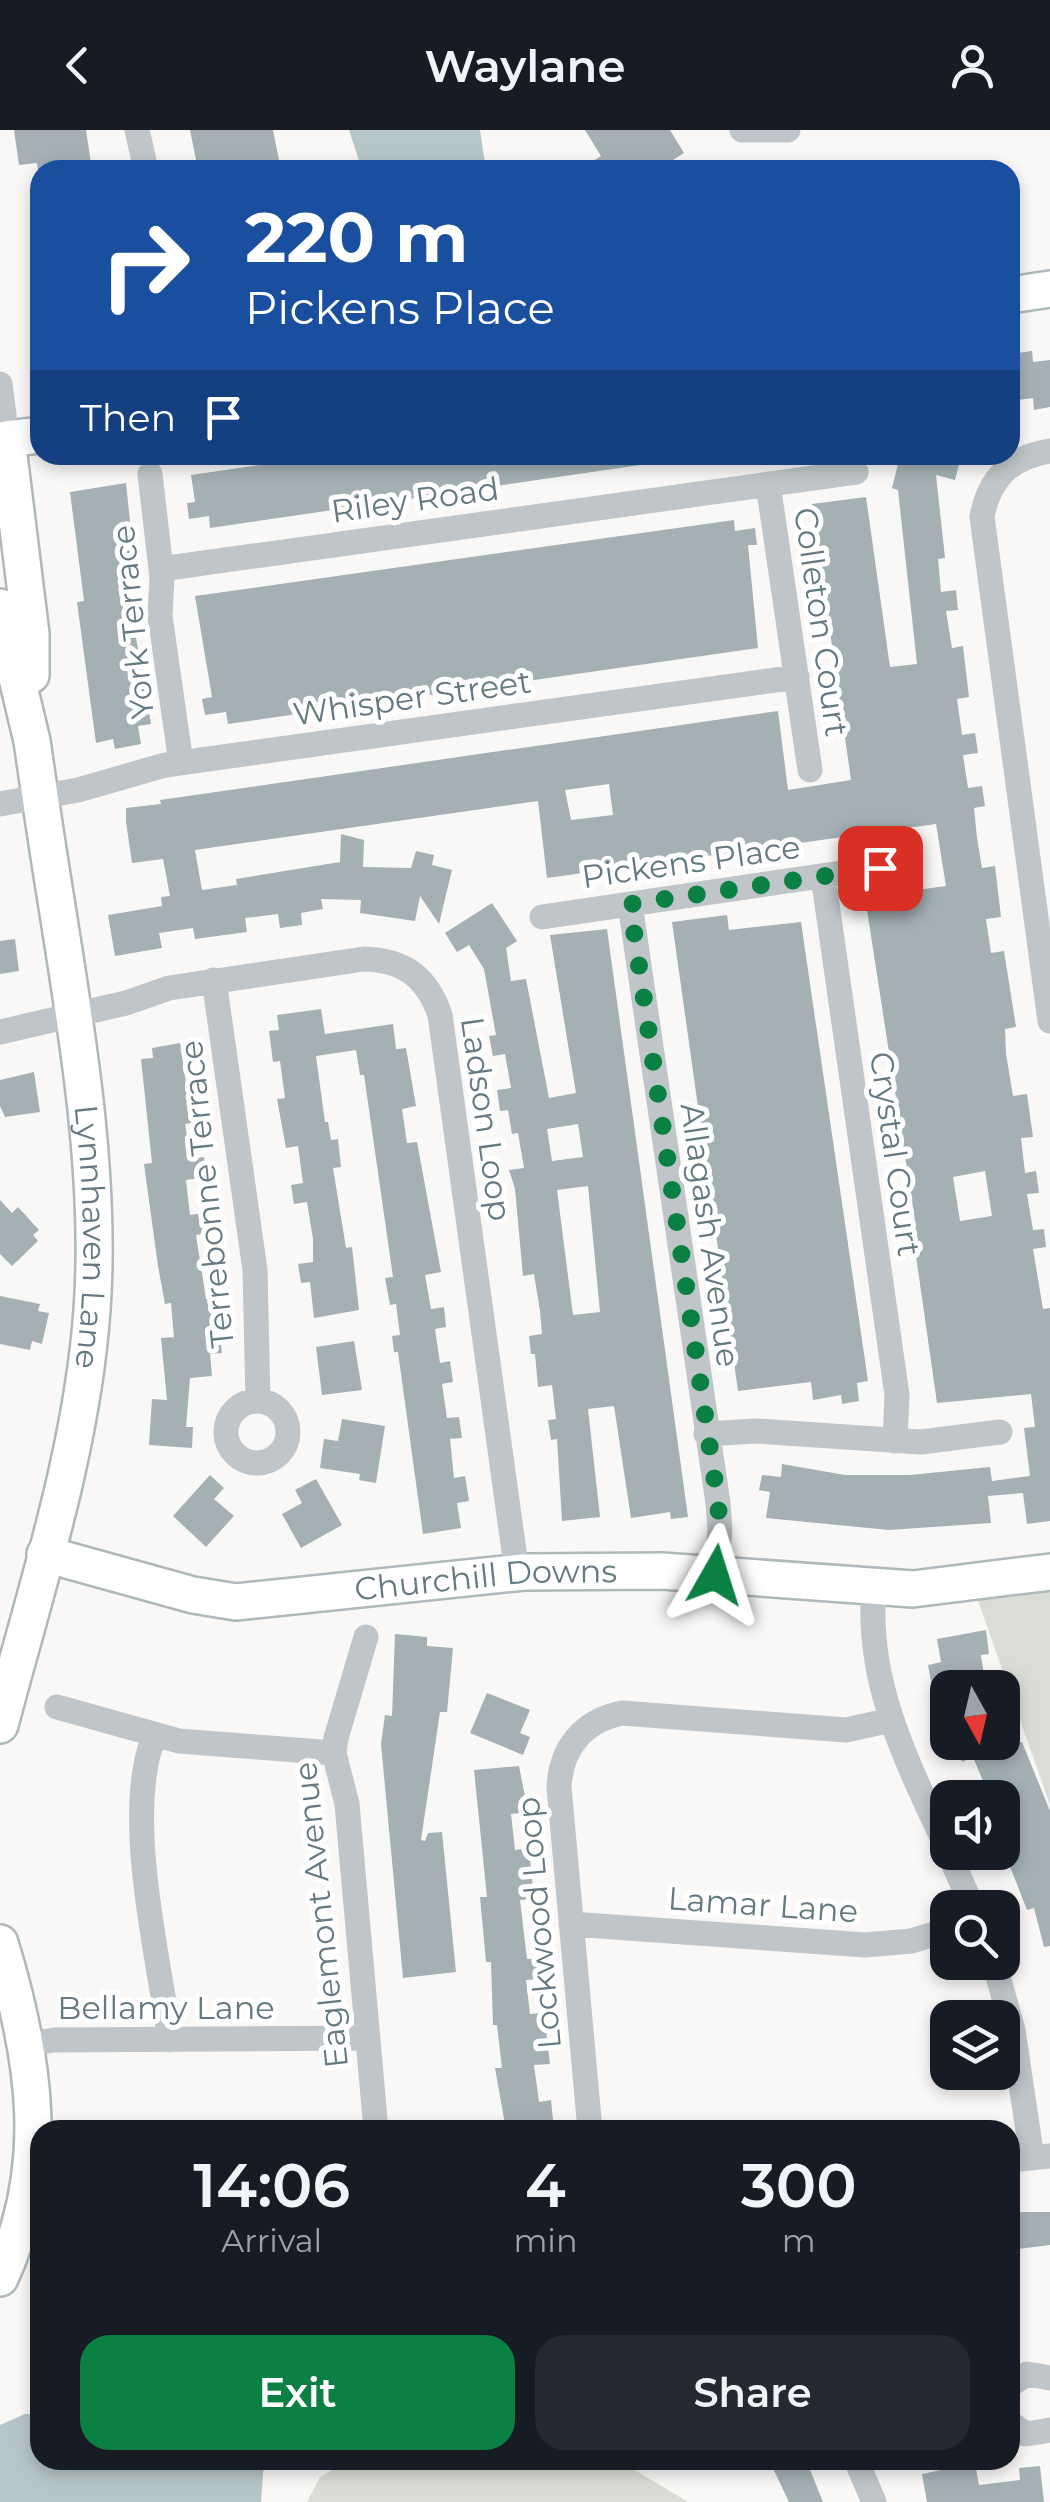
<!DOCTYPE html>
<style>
body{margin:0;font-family:Montserrat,sans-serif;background:#242831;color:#f1f3f6;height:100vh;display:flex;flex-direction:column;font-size:38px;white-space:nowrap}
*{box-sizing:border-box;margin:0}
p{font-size:32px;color:#9ea1a6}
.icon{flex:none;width:55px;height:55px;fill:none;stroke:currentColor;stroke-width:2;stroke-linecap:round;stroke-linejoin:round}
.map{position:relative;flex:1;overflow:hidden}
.sheet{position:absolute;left:30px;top:1990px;width:990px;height:350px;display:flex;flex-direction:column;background:#171b24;border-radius:30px;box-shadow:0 5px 15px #0003}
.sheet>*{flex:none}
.banner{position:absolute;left:30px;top:30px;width:990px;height:305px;border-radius:30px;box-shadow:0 5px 15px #0003;background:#1a4fa0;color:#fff;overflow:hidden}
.needle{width:65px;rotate:172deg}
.controls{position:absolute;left:930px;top:1540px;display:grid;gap:20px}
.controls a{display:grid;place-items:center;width:90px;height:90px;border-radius:20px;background:#171b24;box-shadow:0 5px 15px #0003;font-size:50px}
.pin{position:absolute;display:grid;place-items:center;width:85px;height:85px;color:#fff;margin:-42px;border-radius:20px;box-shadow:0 5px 15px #0006}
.me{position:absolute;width:110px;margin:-55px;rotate:6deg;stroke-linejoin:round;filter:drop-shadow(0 0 8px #0008)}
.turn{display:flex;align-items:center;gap:35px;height:210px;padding:0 50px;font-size:45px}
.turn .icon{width:130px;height:130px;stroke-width:2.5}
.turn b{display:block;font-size:70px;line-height:85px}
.then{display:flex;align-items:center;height:95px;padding:0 50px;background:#0003;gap:20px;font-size:38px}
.eta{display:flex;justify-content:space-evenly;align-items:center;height:170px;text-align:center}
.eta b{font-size:60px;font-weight:600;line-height:70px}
.action{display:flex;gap:20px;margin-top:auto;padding:20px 50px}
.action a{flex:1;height:115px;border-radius:30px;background:#0b8043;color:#fff;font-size:40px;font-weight:600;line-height:115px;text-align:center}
.action a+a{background:#242831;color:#f1f3f6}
header{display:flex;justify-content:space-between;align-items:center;height:130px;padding:0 50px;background:#171b24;font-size:45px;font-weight:600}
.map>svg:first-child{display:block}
.green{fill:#d9ddd5}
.water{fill:#b6c5c7}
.building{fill:#a4b0b4;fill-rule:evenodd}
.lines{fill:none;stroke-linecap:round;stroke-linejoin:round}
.secondary-casing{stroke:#afb8bb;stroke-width:40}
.street{stroke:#bfc5c8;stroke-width:25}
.secondary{stroke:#fff;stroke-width:35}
.route{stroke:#0b8043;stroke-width:18;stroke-dasharray:0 32.4}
.labels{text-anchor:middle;stroke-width:10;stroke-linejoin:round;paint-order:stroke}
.street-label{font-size:32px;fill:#647981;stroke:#fff}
</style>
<header><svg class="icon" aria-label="back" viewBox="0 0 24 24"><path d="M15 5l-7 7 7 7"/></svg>Waylane<svg class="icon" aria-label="person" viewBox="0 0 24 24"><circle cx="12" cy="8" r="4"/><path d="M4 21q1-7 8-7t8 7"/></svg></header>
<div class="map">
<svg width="1050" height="2372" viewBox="0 0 1050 2372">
<rect width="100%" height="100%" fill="#f9f8f6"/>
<!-- green -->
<path class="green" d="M1050 1454V1675L976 1465Z
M328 2330H618L688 2372H307L320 2347 341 2335Z"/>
<!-- water -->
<path class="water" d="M349 0H480L486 40H362Z
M25 2284 40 2285V2330H264L261 2372H0V2295Z"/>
<!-- building -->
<path class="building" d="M14 0H86L92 40H38L37 33 19 35Z
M190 0H273L281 40H198Z
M585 0H670L684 23 657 40H579L601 26Z
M1032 221 1033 232 1050 230V277L1034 280 1033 268 1010 271V224Z
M327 325H646L647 334 210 398 209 386 189 389 187 373 195 372 191 345Z
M912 325 961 327 955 350 936 345 945 428 938 429 941 462 956 460 958 480 946 481 952 518 963 516 969 567 957 569 962 605 975 603 978 623 963 625 968 658 982 656 985 676 974 678 977 708 982 738 995 736 1001 787 986 789 991 823 1004 821 1016 897 1005 899 1006 924 1013 966 1027 964 1033 1007 1021 1008 1025 1043 1036 1041 1039 1063 1027 1064 1033 1100 1044 1099 1046 1117 1033 1119 1043 1179 1050 1178V1391L1027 1394 1023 1363 988 1366 991 1393 889 1400 766 1388 770 1362 759 1360 762 1345 781 1347 782 1334 845 1345H910L990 1337 992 1351 1030 1346 1024 1298 1035 1297 1031 1264 937 1273 912 1098 916 1097 865 767 946 756 936 694 547 748 538 671 195 720 202 760 237 755 236 749 340 732 341 704 364 710 363 737 411 738 416 721 434 725 432 735 452 740 439 794 420 766 415 791 360 783 361 770 321 769 323 779 301 783 302 795 280 798 278 784 245 788 247 802 195 809 193 798 159 803 162 818 115 826 108 785 162 776 161 767 170 766 163 729 132 733 126 692V678L161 674 160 670 778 581 788 660 851 650 812 374 866 367 890 537 917 534 898 360 892 358 899 330 910 333ZM609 654 613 685 571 690 565 660ZM985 1041 992 1086 960 1091 953 1047Z
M126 353 137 458 131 459 134 496 151 594 138 596 141 614 115 619 113 609 96 613 77 472 84 471 70 362Z
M734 390 735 401 755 398 757 415H748L758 518 228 594 226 582 205 585 202 569 212 567 195 466Z
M492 773 517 811 506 818 511 851 526 849 549 968 576 963 550 805 607 799 688 1387 671 1389 670 1382 631 1388 614 1276 588 1279 600 1387 562 1391 557 1309 551 1310 548 1290 556 1289 552 1255 538 1257 535 1224H531L529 1206 542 1204 540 1181 534 1144 523 1146 515 1059 509 1040 524 1038 518 1003 512 1004 508 980 500 981 497 960 511 958 505 924 493 926 489 906 496 905 484 839 469 815 457 822 445 803ZM578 994 583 1027 552 1031 547 999ZM588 1056 600 1182 573 1185 557 1060Z
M727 785 729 800 801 792 868 1251 857 1253 859 1271 842 1274 841 1265 813 1270 811 1252 738 1261 672 792Z
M15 809 19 841 0 844V811Z
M321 879 325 904 393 894 396 919 406 918 416 976 402 979 407 1013 417 1012 441 1142 425 1145 431 1179 444 1177 446 1197 435 1199 440 1233 450 1231 453 1252 442 1254 447 1288 459 1287 462 1308 450 1309 454 1348 465 1346 469 1371 457 1373 461 1398 423 1404 398 1222H394L392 1206 400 1205 396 1174 390 1175 385 1148 393 1147 364 945H360L356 920 316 926 325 992H328L331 1010 338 1009 341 1037 333 1038 346 1118 352 1117 359 1180 314 1188 310 1152 301 1153 298 1134 313 1132V1109L307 1072 294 1074 291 1055 303 1053 298 1016 286 1018 277 969 285 968 280 931 273 932 269 901 279 900 277 885Z
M180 913 189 972 194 971 198 992 185 994 191 1029 204 1027 206 1047 186 1050 190 1085 210 1082 213 1102 196 1105 206 1169 220 1168 222 1187 218 1188 222 1223 210 1224 212 1246 190 1248 186 1297H193L192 1318 149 1315 152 1269 167 1270 161 1208 174 1207 171 1173 165 1174 158 1136 144 1034 152 1033 141 929 153 928 152 918Z
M34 942 40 982 5 987 0 976V950Z
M0 1070 12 1083 18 1077 39 1100 33 1105 38 1111 12 1136 0 1124Z
M0 1166 40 1174 38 1181 49 1183 42 1214 32 1211 30 1220 0 1214Z
M354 1211 362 1260 322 1265 316 1217Z
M342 1289 385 1296 376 1353 359 1350 360 1344 320 1338 324 1309 338 1311Z
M210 1345 224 1358 214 1369 234 1386 206 1417 173 1386Z
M316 1349 342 1395 301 1418 282 1384 302 1373 295 1360Z
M986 1500 989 1524 981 1525 984 1545 954 1550 955 1558 933 1563 928 1535 941 1532 937 1509Z
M395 1504 427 1507V1516L453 1518 447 1582H440L421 1710 425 1711 428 1703 442 1702 456 1842 403 1848 381 1614 385 1585 392 1586Z
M487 1563 530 1580 520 1603 530 1607 523 1625 470 1603Z
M954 1612H1022L1050 1681V1816L1044 1817 1034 1778 1027 1780 1002 1716V1668H990L973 1627 962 1632Z
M519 1636 528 1682 511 1684 515 1720 529 1718 534 1769 520 1770 527 1829 539 1828 541 1849 526 1850 530 1884 544 1883 550 1934 534 1935 539 1972 551 1970 553 1990 539 1992 540 2000H506L495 1938H502L497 1895H493L491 1832H486L480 1767H487L474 1640Z
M1025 2082H1050V2115L1010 2120V2083Z
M769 2330H806L823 2372H789Z
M975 2333 979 2355 1020 2350 1019 2338 1040 2336 1044 2372H927L922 2344Z"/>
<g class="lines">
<!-- secondary casing -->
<g class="secondary-casing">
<g id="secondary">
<path d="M1010 165 1050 159"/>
<path d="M7 309 31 504V545"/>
<path d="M0 310 40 305"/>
<path id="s1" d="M0 477 32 611 40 666C63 830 104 1015 92 1180 82 1321 36 1458 0 1595"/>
<path id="s2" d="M45 1424 193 1465 236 1472 524 1442 662 1441 913 1459 1050 1442"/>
<path d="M0 1813C35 1928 52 2036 0 2148"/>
</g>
</g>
<!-- street -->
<path class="street" d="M137 0 146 40
M742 0H788
M0 254 7 309
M1050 321C1011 327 989 348 982 387L1050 891
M150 344 162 448 160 486 181 633
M768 354 810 640
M161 439 856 342
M0 674 78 660 165 635 797 547
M823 746 897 1265 895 1311
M630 774 718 1373 720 1400 715 1445
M542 787 910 733
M214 850 255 1140 258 1271
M0 902 126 873 169 858 364 829C404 830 427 847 440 885L517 1443
M226 1302a31 31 0 1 1 62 0a31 31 0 1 1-62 0Z
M706 1304 756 1301 921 1312 1000 1302
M874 1458C865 1553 909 1636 948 1720
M366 1507 336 1608 334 1623 347 1674 376 2000
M57 1577 179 1611 334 1623
M154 1606C123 1685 158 1824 170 1910
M948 1722 973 1778
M571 1794 865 1815 911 1811 948 1800
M994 1832 1013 1900 1032 2028
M24 1915 54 1910 368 1908
M590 2000 559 1657C561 1618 583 1591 622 1583L846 1600 891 1590
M1010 2030 1050 2026
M1010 2255 1027 2244 1050 2248
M1010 2293 1026 2304 1050 2300
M856 2330 874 2372"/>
<!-- secondary -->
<use href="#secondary" class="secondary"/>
</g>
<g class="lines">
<!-- route -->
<path class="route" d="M715 1445 720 1400 718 1373 630 774 880 738"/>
</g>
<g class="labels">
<!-- street labels -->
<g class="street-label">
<text transform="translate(415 370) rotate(-8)" y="11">Riley Road</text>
<text transform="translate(133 492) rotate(-96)" y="11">York Terrace</text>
<text transform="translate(821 492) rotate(82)" y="11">Colleton Court</text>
<text transform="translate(412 568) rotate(-8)" y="11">Whisper Street</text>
<text transform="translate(691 732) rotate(-8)" y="11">Pickens Place</text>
<text transform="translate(486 989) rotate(82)" y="11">Ladson Loop</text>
<text transform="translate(895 1024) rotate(82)" y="11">Crystal Court</text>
<text transform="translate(207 1064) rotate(-96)" y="11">Terrebonne Terrace</text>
<text transform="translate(710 1105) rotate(82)" y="11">Allagash Avenue</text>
<text dy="11" stroke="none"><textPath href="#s1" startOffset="638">Lynnhaven Lane</textPath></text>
<text dy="11" stroke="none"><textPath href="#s2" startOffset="448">Churchill Downs</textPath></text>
<text transform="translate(763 1775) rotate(4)" y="11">Lamar Lane</text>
<text transform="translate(321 1785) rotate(-96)" y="11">Eaglemont Avenue</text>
<text transform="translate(539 1793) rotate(-95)" y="11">Lockwood Loop</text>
<text x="166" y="1889">Bellamy Lane</text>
</g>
</g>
</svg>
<div class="controls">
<a><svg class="needle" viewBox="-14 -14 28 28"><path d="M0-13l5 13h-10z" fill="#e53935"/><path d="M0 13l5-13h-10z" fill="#9ea1a6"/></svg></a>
<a><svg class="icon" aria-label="sound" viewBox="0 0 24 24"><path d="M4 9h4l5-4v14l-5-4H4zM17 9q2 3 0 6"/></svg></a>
<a><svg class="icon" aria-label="search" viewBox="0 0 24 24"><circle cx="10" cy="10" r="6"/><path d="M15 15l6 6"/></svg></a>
<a><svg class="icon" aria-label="layers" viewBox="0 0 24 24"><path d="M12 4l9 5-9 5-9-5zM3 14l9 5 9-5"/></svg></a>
</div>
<div class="pin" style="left:880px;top:738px;background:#d93025"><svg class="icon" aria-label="arrive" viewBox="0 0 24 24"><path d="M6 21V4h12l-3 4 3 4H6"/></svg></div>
<svg class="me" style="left:715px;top:1445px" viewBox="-20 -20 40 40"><path d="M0-17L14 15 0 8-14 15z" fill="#0b8043" stroke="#fff" stroke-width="4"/></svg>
<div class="banner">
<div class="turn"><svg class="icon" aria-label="right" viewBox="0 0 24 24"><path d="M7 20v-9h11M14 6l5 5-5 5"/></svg><div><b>220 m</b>Pickens Place</div></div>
<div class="then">Then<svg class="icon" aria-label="arrive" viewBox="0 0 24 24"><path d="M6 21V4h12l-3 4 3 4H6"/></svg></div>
</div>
<section class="sheet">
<div class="eta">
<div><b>14:06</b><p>Arrival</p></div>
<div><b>4</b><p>min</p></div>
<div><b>300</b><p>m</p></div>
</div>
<div class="action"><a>Exit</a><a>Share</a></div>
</section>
</div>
